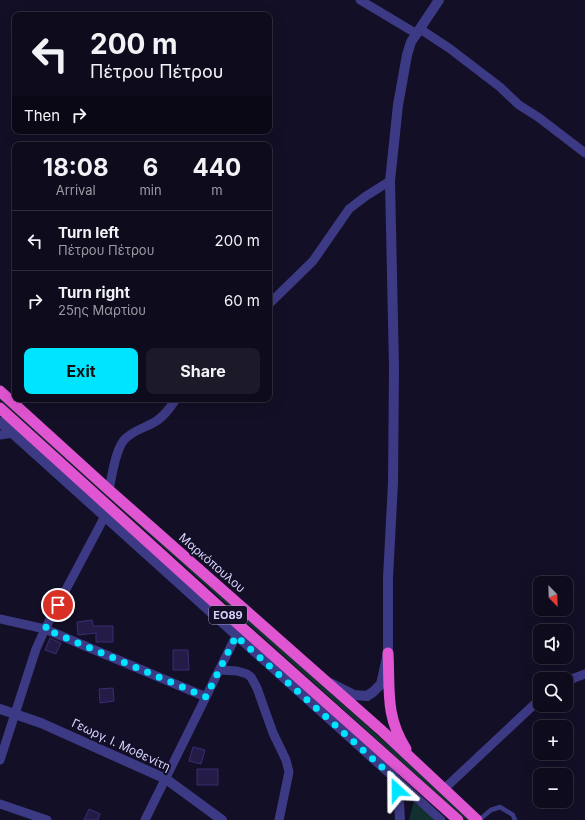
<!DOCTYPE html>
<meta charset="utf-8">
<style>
body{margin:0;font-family:Inter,sans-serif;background:#1c1929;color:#f1f3f6;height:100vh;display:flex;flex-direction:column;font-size:15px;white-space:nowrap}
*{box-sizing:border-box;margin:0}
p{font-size:13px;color:#9b9ba3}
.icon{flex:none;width:22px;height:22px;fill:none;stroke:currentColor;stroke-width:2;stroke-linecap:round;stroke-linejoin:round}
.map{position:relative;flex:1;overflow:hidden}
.panel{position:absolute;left:12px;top:142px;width:260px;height:260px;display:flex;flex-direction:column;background:#0e0b1c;border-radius:8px;box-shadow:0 4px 16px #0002,0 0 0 1px #2e2b3b}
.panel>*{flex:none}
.hud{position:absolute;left:12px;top:12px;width:260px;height:122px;border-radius:8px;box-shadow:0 4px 16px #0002,0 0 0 1px #2e2b3b;background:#0e0b1c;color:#f1f3f6;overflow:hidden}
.needle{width:26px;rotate:157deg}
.buttons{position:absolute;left:533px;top:576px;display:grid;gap:8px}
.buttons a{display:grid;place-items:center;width:40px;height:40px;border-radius:8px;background:#0e0b1c;box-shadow:0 4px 16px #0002,0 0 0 1px #2e2b3b;font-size:20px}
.pin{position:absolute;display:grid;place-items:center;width:34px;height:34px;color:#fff;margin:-17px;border:2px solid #fff;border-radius:50%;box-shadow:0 1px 4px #0007}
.me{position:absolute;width:44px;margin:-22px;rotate:336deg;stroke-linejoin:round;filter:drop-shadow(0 0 3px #0008)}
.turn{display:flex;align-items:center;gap:14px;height:84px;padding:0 12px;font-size:18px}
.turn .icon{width:52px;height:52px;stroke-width:2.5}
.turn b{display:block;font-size:28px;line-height:34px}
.then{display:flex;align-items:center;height:38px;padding:0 12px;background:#0003;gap:8px;font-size:15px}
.eta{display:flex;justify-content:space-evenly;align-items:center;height:68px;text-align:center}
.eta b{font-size:24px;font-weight:700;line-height:28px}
.button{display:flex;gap:8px;margin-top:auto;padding:8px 12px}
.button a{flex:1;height:46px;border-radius:8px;background:#00e5ff;color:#111;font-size:16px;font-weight:700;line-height:46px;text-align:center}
.button a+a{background:#1c1929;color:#f1f3f6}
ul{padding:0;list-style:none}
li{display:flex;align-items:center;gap:12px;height:60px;padding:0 12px;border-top:1px solid #2e2b3b}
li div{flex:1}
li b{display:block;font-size:15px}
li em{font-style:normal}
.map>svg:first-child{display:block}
.green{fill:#12302f}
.building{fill:#241b47;stroke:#3b2d73}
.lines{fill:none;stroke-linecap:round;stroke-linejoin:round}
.service{stroke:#3d3a85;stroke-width:4.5}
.minor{stroke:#3d3a85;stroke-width:9}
.tertiary{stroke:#3d3a85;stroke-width:10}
.trunk{stroke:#e055d1;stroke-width:11}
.route{stroke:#00e5ff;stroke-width:7;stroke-dasharray:0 12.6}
.labels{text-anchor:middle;stroke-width:4;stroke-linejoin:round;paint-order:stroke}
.shield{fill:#130f26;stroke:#9e99be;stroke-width:1}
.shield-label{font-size:11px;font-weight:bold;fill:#d9d4ff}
.street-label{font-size:12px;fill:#d9d4ff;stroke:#130f26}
</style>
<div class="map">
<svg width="585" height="820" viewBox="0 0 585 820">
<rect width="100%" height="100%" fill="#130f26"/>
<!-- green -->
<path class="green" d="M0 396 472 820H466L0 400Z
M415 797 441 820H409Z"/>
<!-- building -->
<path class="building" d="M92 620 93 626H113V642H96V633L78 635 77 622Z
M50 638 61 643 56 654 45 650Z
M173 650H188L189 670H173Z
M113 688 114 701 100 703 99 689Z
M193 747 205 750 201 764 189 761Z
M197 769H218V785H197Z
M89 809 100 814 98 820H84Z"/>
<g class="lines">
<!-- service -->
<path class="service" d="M479 820 491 810 500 807 513 815 515 820"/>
<!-- minor -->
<path class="minor" d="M360 0 417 34
M420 29 449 48 500 87 519 105 538 117 585 153
M269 304 313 261 349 209 366 196 390 181
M0 435 13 433
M109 490C112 476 115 451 124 440 132 431 142 429 153 423 163 418 170 408 176 399
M0 619 45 629 206 697
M219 670 237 671 247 674 251 677 257 688 273 733 286 760 289 772 279 820
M566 681 585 674
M0 760 36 649 45 629 105 516
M394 777 441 820
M444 789 540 699
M0 804 47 820
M145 820 236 636"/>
<!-- tertiary -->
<path class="tertiary" d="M0 422 394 777 399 803 400 820
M330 683 354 695 367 696 373 692 381 684 388 653V578L393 483 394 368 390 181 398 105 407 55 411 42 439 0
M0 709 41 723 166 779 222 820"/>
<!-- trunk -->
<path class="trunk" d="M0 391 109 490 380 729 477 820
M0 408 237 623 458 820
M388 653C390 690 385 716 406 749"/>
</g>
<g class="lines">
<!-- route -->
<path class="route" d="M58 605 45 629 206 697 236 636 394 778 397 790"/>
</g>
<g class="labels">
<!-- shield labels -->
<rect class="shield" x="209" y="606" width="38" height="18" rx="3"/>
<g class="shield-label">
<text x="228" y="619">ΕΟ89</text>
</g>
<!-- street labels -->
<g class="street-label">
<text transform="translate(212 563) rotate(41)" y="4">Μαρκόπουλου</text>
<text transform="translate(121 745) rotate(25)" y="4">Γεωργ. Ι. Μοθενίτη</text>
</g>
</g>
</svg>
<div class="buttons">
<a><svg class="needle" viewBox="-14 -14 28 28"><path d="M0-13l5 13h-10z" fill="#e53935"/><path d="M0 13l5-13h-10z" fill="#9b9ba3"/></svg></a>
<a><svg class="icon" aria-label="sound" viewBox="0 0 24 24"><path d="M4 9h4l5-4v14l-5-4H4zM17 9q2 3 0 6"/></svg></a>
<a><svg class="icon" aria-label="search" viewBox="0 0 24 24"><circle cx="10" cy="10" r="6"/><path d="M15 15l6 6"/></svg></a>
<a>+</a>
<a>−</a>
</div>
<div class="pin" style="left:58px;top:605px;background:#d93025"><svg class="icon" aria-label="arrive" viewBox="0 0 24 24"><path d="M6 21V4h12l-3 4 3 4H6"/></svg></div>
<svg class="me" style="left:397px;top:790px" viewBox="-20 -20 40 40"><path d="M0-17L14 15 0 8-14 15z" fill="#00e5ff" stroke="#fff" stroke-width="4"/></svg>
<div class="hud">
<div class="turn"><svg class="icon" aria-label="left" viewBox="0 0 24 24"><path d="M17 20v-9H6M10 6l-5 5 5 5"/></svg><div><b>200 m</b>Πέτρου Πέτρου</div></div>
<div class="then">Then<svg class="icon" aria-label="right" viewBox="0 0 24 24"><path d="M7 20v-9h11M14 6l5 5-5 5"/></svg></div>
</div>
<section class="panel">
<div class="eta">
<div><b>18:08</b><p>Arrival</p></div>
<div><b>6</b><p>min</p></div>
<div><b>440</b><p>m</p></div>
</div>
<ul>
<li><svg class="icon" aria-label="left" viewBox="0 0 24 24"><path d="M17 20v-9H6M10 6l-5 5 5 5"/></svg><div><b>Turn left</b><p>Πέτρου Πέτρου</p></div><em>200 m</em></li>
<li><svg class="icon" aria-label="right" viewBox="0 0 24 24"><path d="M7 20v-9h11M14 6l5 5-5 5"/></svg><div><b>Turn right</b><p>25ης Μαρτίου</p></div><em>60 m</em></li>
</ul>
<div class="button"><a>Exit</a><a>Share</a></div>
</section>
</div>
